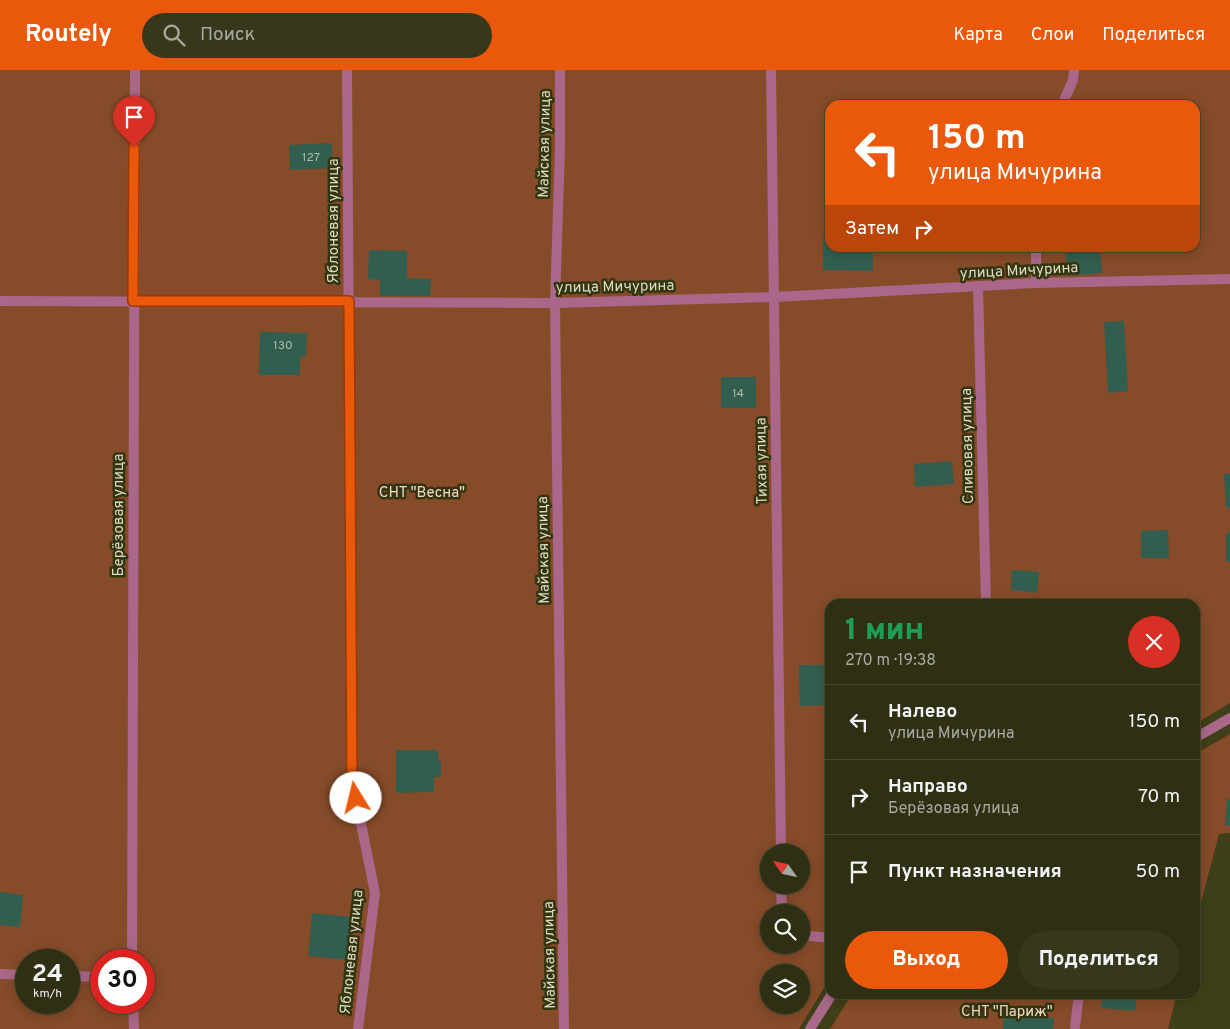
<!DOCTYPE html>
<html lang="ru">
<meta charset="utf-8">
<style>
body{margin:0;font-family:Overpass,sans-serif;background:#37371c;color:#f1f3f6;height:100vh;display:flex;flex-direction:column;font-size:19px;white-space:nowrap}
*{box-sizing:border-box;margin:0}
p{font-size:16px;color:#a7a9a0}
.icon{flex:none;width:28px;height:28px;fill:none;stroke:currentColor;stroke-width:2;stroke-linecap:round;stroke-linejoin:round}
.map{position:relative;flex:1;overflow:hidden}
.panel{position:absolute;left:825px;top:529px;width:375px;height:400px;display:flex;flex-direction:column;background:#2f2f13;border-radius:15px;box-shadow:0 2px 12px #0003,0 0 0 1px #4a4a33}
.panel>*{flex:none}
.guide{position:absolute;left:825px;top:30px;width:375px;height:152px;border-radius:15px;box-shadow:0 2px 12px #0003,0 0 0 1px #4a4a33;background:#ea580c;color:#fff;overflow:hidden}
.needle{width:32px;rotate:304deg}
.tools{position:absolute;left:760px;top:774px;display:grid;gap:10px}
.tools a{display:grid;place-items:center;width:50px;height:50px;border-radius:50%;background:#2f2f13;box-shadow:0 2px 12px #0003,0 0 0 1px #4a4a33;font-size:25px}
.speed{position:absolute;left:15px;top:879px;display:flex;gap:10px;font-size:25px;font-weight:700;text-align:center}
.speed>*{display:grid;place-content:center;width:65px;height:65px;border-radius:50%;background:#2f2f13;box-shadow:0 2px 12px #0003,0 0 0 1px #4a4a33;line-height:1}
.speed small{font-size:12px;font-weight:400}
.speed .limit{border:8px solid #d22;background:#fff;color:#111}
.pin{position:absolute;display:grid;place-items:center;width:42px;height:42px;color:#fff;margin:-51px -21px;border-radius:50% 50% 50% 0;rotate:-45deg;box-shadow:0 0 5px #0007}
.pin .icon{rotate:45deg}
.me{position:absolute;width:55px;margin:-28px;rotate:351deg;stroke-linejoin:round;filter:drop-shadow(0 0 4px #0008)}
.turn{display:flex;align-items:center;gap:18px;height:105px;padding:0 20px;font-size:22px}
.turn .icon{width:65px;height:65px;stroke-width:2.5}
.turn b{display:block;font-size:35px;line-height:42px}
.then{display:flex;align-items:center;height:48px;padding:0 20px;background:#0003;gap:10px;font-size:19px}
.round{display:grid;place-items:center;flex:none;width:52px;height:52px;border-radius:26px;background:#37371c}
.summary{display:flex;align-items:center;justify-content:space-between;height:85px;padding:0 20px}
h1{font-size:30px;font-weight:800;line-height:38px;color:#1e9e55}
.cta{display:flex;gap:10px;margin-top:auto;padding:10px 20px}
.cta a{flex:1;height:58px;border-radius:30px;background:#ea580c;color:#fff;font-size:20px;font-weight:800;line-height:58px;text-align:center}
.cta a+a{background:#37371c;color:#f1f3f6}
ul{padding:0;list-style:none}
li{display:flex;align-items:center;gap:15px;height:75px;padding:0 20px;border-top:1px solid #4a4a33}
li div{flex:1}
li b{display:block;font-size:19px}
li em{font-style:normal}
header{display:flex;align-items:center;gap:30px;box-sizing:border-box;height:70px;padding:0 25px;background:#ea580c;color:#fff}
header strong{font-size:24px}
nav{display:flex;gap:28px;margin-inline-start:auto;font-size:18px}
.search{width:350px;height:45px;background:#37371c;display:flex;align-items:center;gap:12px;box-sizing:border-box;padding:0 18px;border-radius:28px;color:#a7a9a0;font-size:19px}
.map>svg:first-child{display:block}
.green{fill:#864b29;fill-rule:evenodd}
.building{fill:#325e4f}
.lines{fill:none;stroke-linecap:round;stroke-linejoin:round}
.service{stroke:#a96889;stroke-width:10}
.minor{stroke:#a96889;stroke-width:10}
.route-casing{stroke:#983908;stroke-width:12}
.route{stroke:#ea580c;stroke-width:9}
.labels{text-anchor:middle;stroke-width:5;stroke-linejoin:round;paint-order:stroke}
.number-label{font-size:12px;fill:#b0bba8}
.street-label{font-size:15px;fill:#dadac6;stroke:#34340e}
.park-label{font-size:15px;fill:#f2d7c9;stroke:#34340e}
</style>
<header>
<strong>Routely</strong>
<div class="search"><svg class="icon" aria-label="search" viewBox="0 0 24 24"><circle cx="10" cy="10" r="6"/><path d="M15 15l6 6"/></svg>Поиск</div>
<nav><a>Карта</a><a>Слои</a><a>Поделиться</a></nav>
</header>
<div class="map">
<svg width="1230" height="959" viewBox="0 0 1230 959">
<rect width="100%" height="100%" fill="#3f3f19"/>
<!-- green -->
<path class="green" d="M0 0H1230V633L1195 654V534H830V908L799 959H0ZM830 35H1195V178H830ZM769 782H801V815H769ZM769 842H801V875H769ZM26 890H69V932H26ZM101 890H144V932H101ZM769 902H801V935H769Z
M1230 664V763L1219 764 1195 855V684Z
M852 924H1177L1168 959H830Z"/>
<!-- building -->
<path class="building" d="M332 73 333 98 290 100 289 75Z
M823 165H830V178H873V201L823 200Z
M1065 178H1100L1102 203 1067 206Z
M369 180 407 181V208L431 209 430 226H380V210L368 209Z
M1124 251 1128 321 1108 323 1104 252Z
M260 262 307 263 306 287H300V305H259Z
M721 307H756V338H721Z
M952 391 954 414 915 417 914 394Z
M1224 404H1230V437H1226Z
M1168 460 1169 488H1141V461Z
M1226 463H1230V492H1226Z
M1012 500 1039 502 1037 523 1011 520Z
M799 595H830V635L800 636Z
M396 680H438V691H441V707H434V722L396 723Z
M1227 729H1230V756L1225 755Z
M0 822 23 825 20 857 0 855Z
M312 843 352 847 348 890 308 886Z
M1103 924H1137L1135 941 1101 938Z
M1004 945 1054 948 1053 959H1003Z"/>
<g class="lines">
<!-- service -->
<path class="service" d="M1075 957 1079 924"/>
<!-- minor -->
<path class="minor" d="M347 0 352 709 375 823 358 959
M560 0V78L555 233 564 959
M771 0 781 782
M1062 35 1073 10 1074 0
M1036 178V213
M978 217 986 534
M0 231 555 233 774 227 1036 213 1230 209
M1195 668 1230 648
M781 815 782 842
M801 865 830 868
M132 890 135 0
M0 904 26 905
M69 906 101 907
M133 932 134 959
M810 959 832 924"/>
</g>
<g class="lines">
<!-- route casing -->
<g class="route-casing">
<path id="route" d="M134 77 133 231H349L352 709 356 728"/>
</g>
<!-- route -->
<use href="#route" class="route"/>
</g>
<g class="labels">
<!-- number labels -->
<g class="number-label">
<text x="311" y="91">127</text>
<text x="283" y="279">130</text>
<text x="738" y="327">14</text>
</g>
<!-- street labels -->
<g class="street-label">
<text transform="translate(544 74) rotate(-89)" y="5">Майская улица</text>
<text transform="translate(333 151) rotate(-90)" y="5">Яблоневая улица</text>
<text transform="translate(1019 200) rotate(-3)" y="5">улица Мичурина</text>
<text transform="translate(615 216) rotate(-1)" y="5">улица Мичурина</text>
<text transform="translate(967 376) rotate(-91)" y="5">Сливовая улица</text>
<text transform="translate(761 391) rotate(-91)" y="5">Тихая улица</text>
<text transform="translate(118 445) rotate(-90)" y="5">Берёзовая улица</text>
<text transform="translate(543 480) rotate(-91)" y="5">Майская улица</text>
<text transform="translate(351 882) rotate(-84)" y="5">Яблоневая улица</text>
<text transform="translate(549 885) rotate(-91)" y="5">Майская улица</text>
</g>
<!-- park labels -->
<g class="park-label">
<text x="422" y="427">СНТ "Весна"</text>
<text x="1007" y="946">СНТ "Париж"</text>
</g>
</g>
</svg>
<div class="tools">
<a><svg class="needle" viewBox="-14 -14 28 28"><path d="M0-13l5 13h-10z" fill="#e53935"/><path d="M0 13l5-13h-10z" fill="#a7a9a0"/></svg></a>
<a><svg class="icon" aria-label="search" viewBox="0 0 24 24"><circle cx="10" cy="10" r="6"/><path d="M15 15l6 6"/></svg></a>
<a><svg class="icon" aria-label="layers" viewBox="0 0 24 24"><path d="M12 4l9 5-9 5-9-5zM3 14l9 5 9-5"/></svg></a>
</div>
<div class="speed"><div>24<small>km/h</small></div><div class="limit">30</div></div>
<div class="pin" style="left:134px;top:77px;background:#d93025"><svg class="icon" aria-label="arrive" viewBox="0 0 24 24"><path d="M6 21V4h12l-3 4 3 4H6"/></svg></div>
<svg class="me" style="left:356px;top:728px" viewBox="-20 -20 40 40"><circle r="19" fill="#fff"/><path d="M0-13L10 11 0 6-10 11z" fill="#ea580c"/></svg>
<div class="guide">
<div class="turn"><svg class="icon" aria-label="left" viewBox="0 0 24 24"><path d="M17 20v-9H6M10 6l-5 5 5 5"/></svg><div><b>150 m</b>улица Мичурина</div></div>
<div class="then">Затем<svg class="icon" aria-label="right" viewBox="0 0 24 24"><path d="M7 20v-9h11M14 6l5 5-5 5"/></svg></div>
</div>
<section class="panel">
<div class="summary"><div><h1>1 мин</h1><p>270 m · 19:38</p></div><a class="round" style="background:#d93025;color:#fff"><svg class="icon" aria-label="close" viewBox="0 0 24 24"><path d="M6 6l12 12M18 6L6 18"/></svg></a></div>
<ul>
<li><svg class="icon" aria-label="left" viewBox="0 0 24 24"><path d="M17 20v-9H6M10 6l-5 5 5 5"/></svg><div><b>Налево</b><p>улица Мичурина</p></div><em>150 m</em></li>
<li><svg class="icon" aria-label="right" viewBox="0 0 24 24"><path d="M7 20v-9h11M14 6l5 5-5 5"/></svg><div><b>Направо</b><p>Берёзовая улица</p></div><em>70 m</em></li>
<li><svg class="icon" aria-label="arrive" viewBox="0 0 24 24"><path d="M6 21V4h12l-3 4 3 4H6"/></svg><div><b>Пункт назначения</b></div><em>50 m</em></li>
</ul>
<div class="cta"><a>Выход</a><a>Поделиться</a></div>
</section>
</div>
